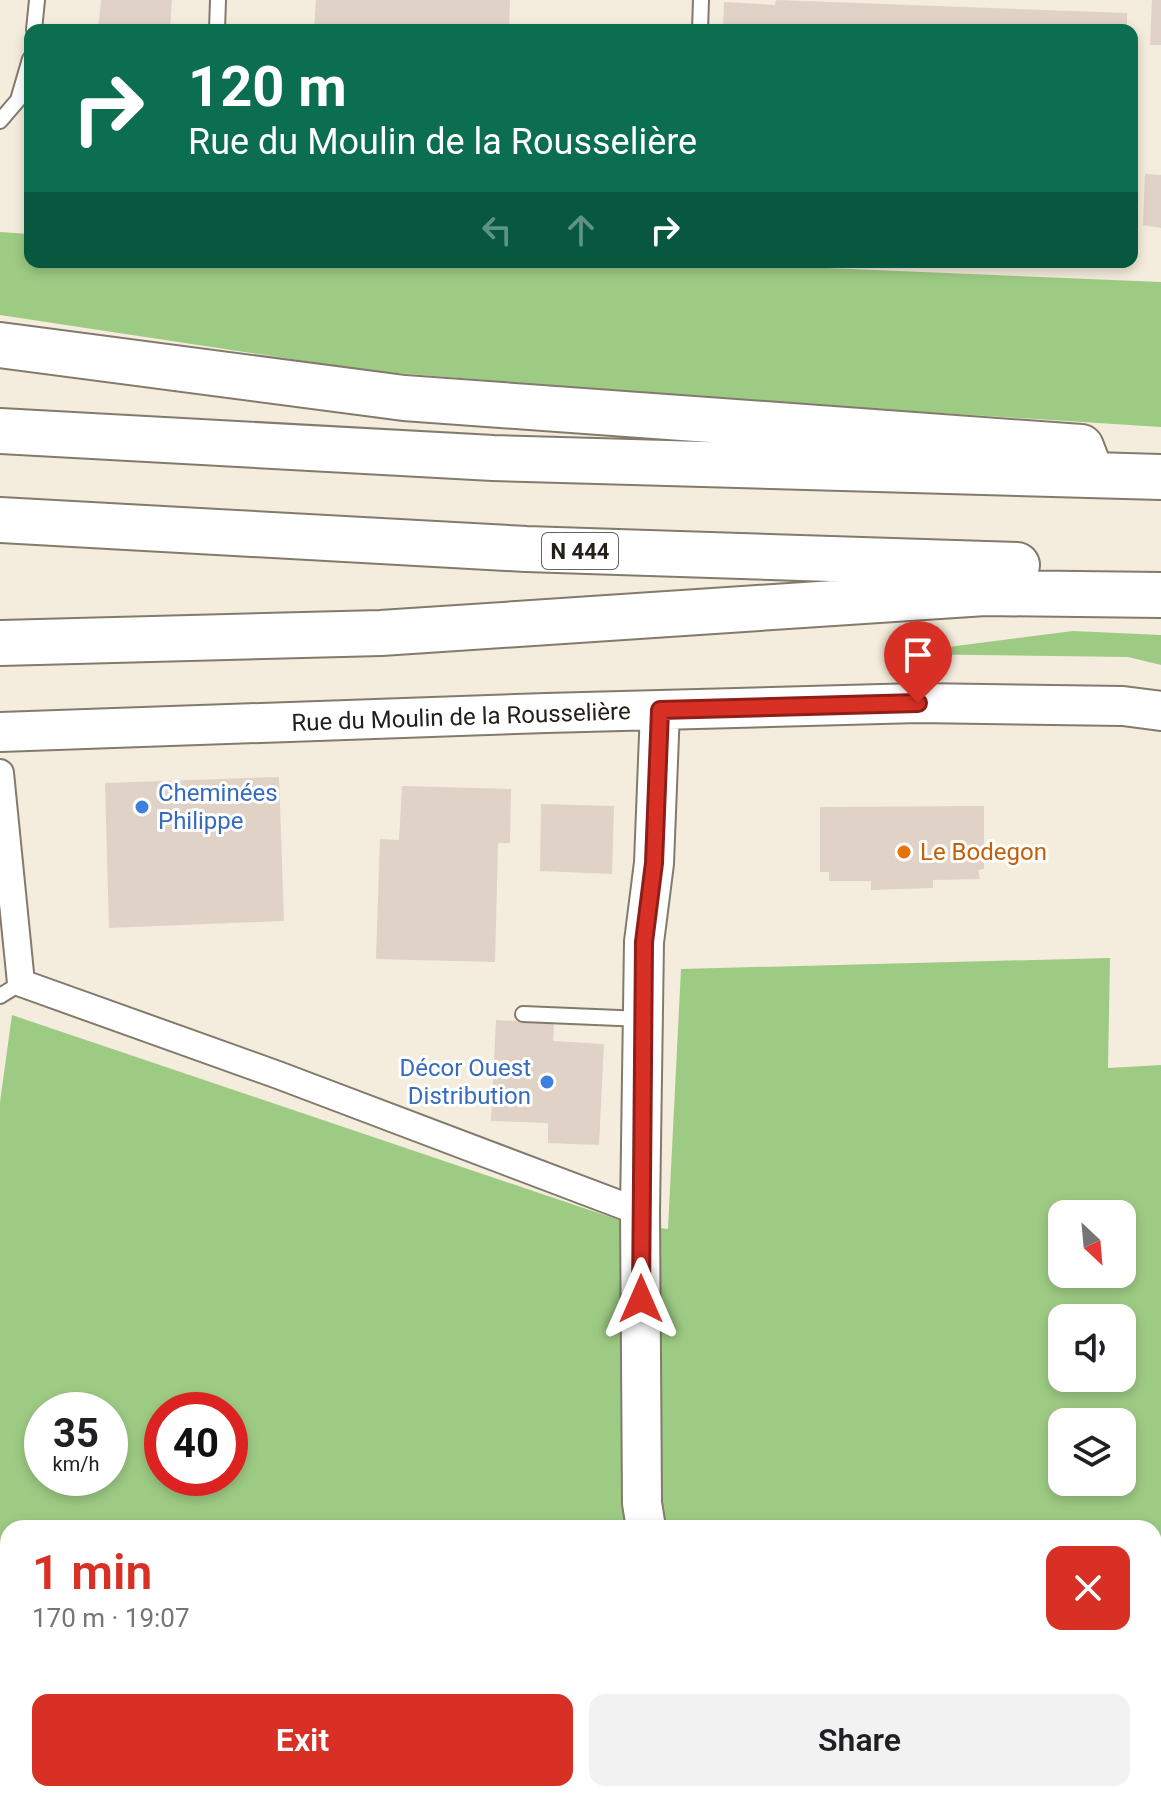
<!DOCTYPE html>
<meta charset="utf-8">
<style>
body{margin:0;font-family:Roboto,sans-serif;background:#f2f2f2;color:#202124;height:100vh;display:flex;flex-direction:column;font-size:30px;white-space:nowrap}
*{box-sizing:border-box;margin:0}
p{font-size:26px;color:#757577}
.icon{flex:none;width:44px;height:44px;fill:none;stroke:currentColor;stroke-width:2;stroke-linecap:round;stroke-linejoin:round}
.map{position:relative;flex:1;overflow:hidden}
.panel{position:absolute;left:0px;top:1520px;width:1162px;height:282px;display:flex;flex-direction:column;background:#fff;border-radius:24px 24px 0 0;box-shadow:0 4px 12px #0003}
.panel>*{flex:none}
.top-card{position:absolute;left:24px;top:24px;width:1114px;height:244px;border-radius:16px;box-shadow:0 4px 12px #0003;background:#0b6e4f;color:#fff;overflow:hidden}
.needle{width:52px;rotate:154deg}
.fabs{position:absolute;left:1048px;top:1200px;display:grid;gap:16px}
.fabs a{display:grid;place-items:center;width:88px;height:88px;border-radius:16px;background:#fff;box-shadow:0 4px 12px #0003;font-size:40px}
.speed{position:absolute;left:24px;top:1392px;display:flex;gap:16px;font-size:40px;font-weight:700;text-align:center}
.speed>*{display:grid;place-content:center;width:104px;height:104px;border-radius:50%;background:#fff;box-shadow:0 4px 12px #0003;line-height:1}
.speed small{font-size:20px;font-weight:400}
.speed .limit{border:12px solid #d22;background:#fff;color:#111}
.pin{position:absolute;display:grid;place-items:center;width:68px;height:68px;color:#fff;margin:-82px -34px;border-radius:50% 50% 50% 0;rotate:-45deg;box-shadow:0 0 8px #0007}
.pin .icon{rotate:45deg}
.me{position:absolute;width:88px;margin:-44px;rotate:0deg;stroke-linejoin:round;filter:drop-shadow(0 0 6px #0008)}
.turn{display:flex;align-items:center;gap:28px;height:168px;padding:0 32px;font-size:36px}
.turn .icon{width:104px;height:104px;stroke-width:2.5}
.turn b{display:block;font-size:56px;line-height:68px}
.lanes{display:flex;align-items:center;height:76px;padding:0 32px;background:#0003;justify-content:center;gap:40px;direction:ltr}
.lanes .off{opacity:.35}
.round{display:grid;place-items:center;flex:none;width:84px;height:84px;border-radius:16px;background:#f2f2f2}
.overview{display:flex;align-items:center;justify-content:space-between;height:136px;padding:0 32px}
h1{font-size:48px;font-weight:600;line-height:60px;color:#d93025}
.action{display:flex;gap:16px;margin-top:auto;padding:16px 32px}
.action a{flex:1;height:92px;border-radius:16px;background:#d93025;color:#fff;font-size:32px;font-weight:600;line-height:92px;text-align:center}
.action a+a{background:#f2f2f2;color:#202124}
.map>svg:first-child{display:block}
.green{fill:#9ecb84;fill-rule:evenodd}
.building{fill:#e0d2c6}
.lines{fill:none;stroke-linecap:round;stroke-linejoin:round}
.lane-casing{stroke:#827b6c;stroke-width:18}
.street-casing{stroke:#827b6c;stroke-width:30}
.secondary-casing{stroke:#827b6c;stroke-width:42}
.highway-casing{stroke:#827b6c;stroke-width:48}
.lane{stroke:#fff;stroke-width:14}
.street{stroke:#fff;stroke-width:26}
.secondary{stroke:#fff;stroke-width:38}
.highway{stroke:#fff;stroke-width:44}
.route-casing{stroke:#8d1f18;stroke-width:20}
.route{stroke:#d93025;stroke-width:14}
.shop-dot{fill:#3f7fe0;stroke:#fff;stroke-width:3}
.food-dot{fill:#e8710a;stroke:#fff;stroke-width:3}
.labels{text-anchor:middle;stroke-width:6;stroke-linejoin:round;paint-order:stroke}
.shield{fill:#fff;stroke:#65635f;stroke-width:2}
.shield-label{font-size:22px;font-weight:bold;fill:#23201a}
.street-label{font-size:24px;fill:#23201a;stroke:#fff}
.shop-label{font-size:24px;fill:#366cbe;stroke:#fff;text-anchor:start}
.food-label{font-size:24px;fill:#c56008;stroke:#fff;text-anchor:start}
</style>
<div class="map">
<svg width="1161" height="1801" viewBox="0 0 1161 1801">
<rect width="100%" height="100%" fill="#f4ecdc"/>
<!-- green -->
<path class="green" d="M0 232 30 234V262H684L1161 282V427L752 401 371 371 0 315Z
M1073 631 1161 635V665L1128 657 894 654Z
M1110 958 1108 1068 1161 1065V1801H0V1102L12 1015 631 1224 668 1229 681 969ZM1062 1214H1122V1274H1062ZM1062 1318H1122V1378H1062ZM42 1410H110V1478H42ZM162 1410H230V1478H162ZM1062 1422H1122V1482H1062ZM8 1528H1154V1794H8Z"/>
<!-- building -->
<path class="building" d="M101 0H172L170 30H98Z
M316 0H510L509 30H314Z
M776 0 1127 13V30H723L724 2 775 5Z
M1152 0H1161V45H1150Z
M1145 174 1161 175V228L1143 225Z
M279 777 284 921 109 928 105 783Z
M402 786 511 789 510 843H498L495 962 376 959 380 839 399 840Z
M541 804 614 806 612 874 540 871Z
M984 806V869L978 870 980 879 933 880V888L871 890V881H829V872H820V807Z
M496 1020 554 1023 553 1041 604 1044 599 1145 548 1143V1123L491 1121Z"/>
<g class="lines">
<!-- lane casing -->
<g class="lane-casing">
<path id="lane" d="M34 30 37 0
M217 30 218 0
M700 30 701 0
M0 121 18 100 30 59
M0 996 21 983
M523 1014 643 1019"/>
</g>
<!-- street casing -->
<g class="street-casing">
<path id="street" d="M0 773 21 983 278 1075 640 1212"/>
</g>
<!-- secondary casing -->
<g class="secondary-casing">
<path id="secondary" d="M0 732 546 713 918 703 1123 706 1161 711
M646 1528 642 1503 640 1212 644 942 654 863 660 710
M716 1794 718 1801"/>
</g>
<!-- highway casing -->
<g class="highway-casing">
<path id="highway" d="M0 345 404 398 1081 447 1088 465
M0 431 493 458 1161 477
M0 520 526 549 1017 565
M0 643 381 633 985 593 1161 595"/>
</g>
<!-- lane -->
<use href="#lane" class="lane"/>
<!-- street -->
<use href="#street" class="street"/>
<!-- secondary -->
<use href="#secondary" class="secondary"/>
<!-- highway -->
<use href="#highway" class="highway"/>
</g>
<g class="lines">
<!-- route casing -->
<g class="route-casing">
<path id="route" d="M641 1299 644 942 654 863 660 710 918 703"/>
</g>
<!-- route -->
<use href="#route" class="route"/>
</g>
<!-- markers -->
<g class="shop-dot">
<circle cx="142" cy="807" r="8"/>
<circle cx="547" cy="1082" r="8"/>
</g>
<circle class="food-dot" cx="904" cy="852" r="8"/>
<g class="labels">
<!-- shield labels -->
<rect class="shield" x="542" y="533" width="76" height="36" rx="6"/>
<g class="shield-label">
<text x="580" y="559">N 444</text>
</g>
<!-- street labels -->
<g class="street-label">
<text transform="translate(461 717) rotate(-2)" y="8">Rue du Moulin de la Rousselière</text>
</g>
<!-- shop labels -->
<g class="shop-label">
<text x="158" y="801">Cheminées<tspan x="158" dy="28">Philippe</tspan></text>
<text x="531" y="1076" text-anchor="end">Décor Ouest<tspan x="531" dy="28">Distribution</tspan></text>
</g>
<!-- food labels -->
<g class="food-label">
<text x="920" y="860">Le Bodegon</text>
</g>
</g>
</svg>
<div class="fabs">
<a><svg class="needle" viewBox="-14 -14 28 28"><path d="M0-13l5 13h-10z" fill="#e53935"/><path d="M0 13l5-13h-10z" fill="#757577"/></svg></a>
<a><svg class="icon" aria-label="sound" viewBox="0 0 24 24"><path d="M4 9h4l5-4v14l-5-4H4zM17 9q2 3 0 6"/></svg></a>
<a><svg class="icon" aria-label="layers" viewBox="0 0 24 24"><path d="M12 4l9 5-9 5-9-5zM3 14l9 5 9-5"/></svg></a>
</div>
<div class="speed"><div>35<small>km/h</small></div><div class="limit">40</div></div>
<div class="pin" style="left:918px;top:703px;background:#d93025"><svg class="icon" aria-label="arrive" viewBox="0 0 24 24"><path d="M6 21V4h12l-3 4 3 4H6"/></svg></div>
<svg class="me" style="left:641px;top:1299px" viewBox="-20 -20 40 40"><path d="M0-17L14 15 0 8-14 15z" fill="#d93025" stroke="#fff" stroke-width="4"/></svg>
<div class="top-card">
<div class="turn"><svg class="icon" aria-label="right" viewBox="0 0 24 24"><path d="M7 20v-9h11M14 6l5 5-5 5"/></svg><div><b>120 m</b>Rue du Moulin de la Rousselière</div></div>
<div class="lanes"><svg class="icon off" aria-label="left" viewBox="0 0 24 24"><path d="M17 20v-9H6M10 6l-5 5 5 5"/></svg><svg class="icon off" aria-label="ahead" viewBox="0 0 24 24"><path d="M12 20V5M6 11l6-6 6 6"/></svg><svg class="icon" aria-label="right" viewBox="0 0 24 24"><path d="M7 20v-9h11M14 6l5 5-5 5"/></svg></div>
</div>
<section class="panel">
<div class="overview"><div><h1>1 min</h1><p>170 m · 19:07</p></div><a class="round" style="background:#d93025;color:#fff"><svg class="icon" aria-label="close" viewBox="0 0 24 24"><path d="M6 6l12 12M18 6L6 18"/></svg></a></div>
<div class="action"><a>Exit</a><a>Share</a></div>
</section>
</div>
